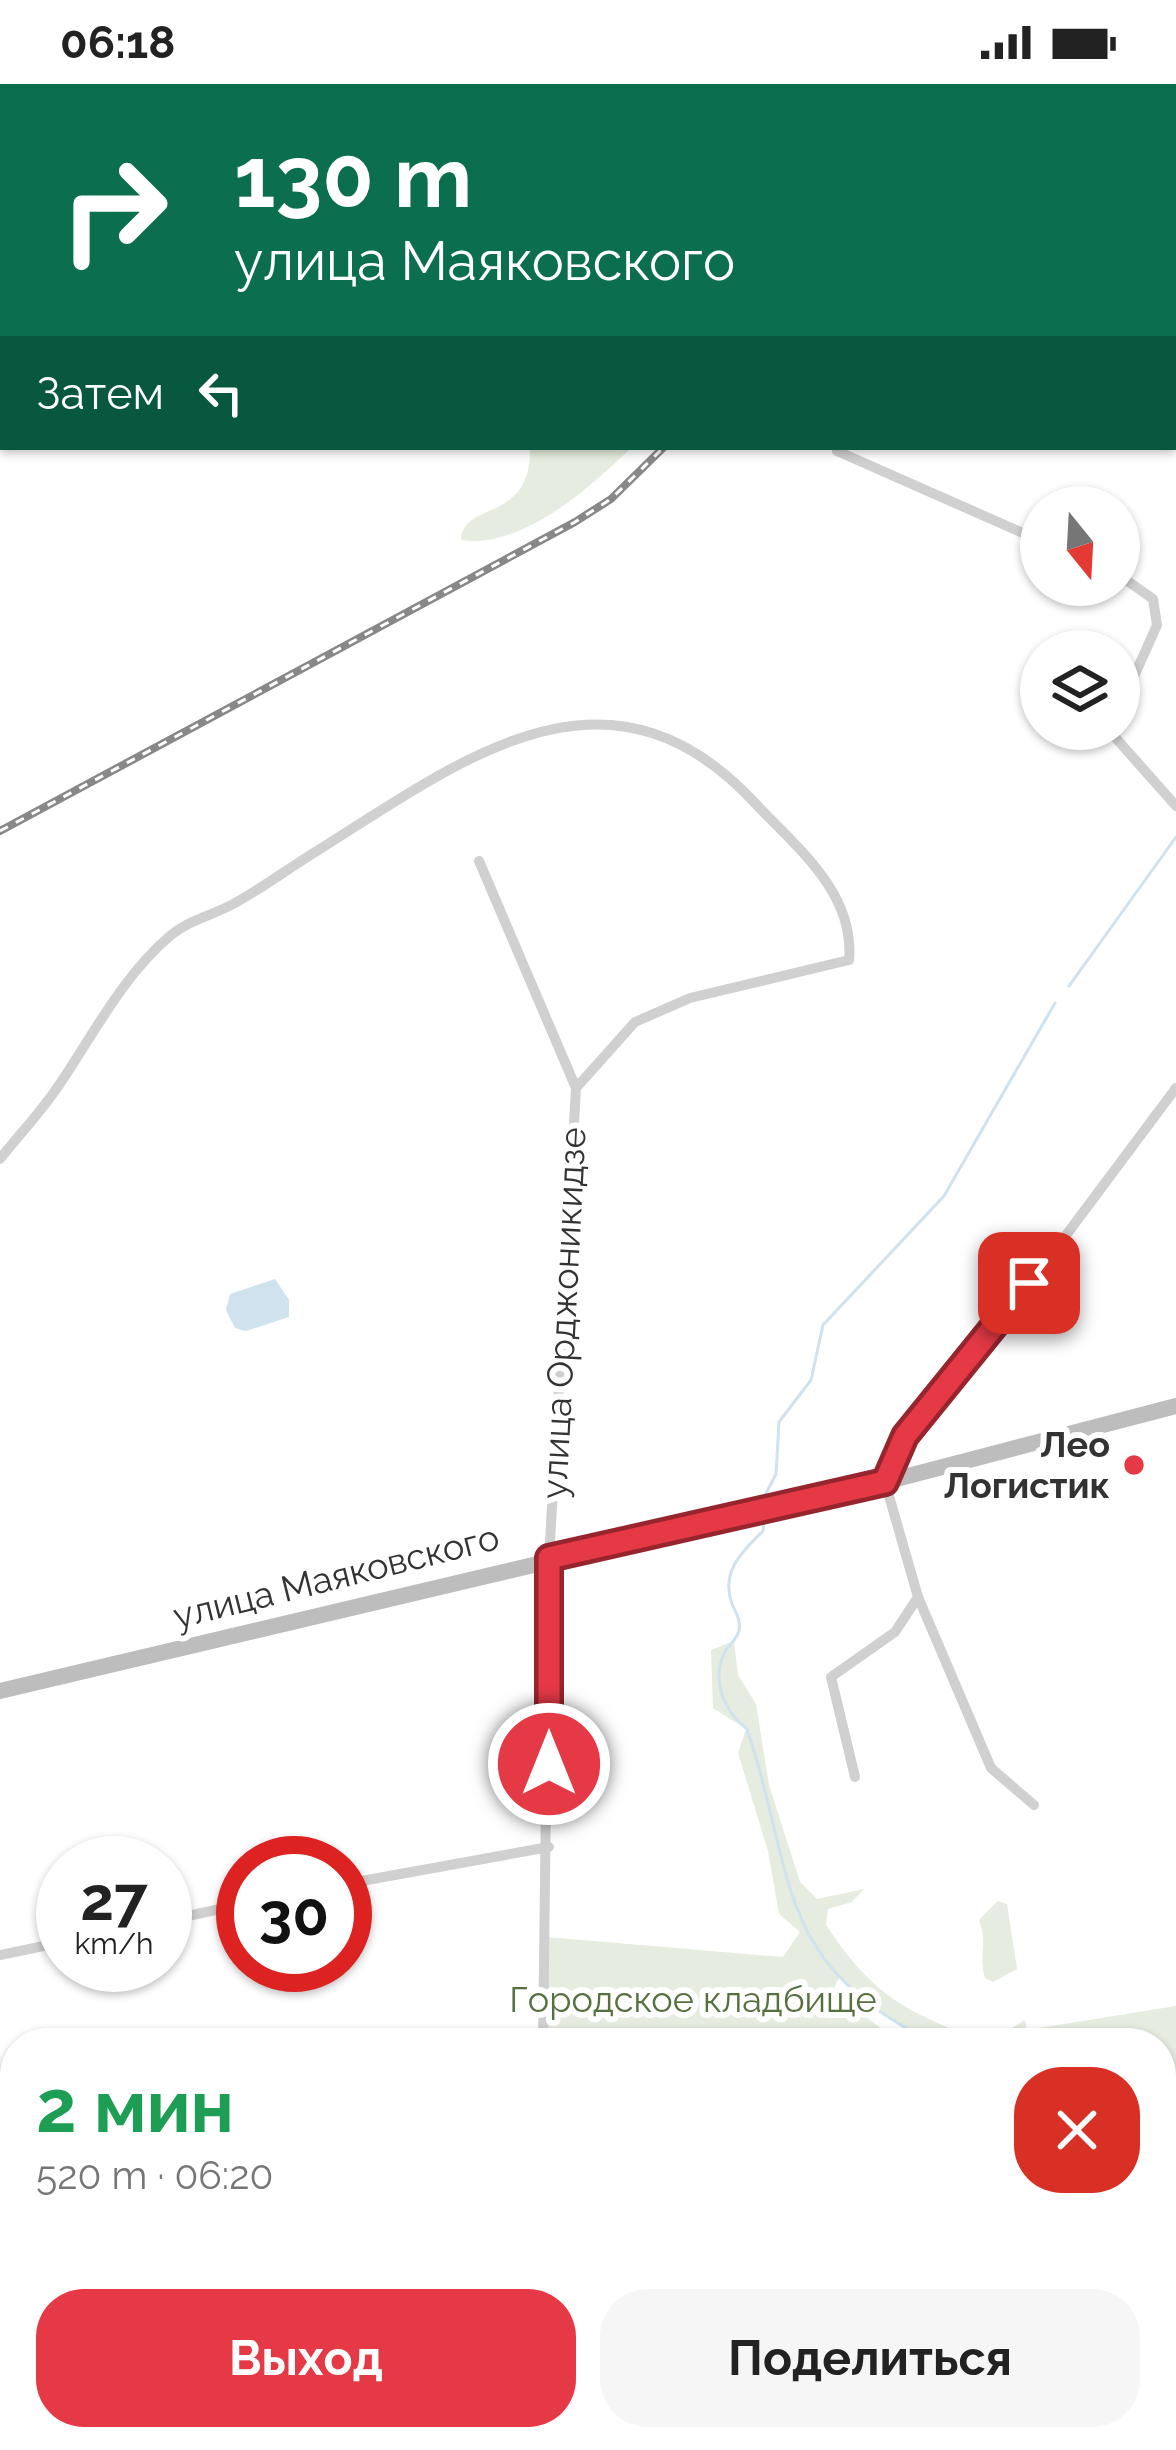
<!DOCTYPE html>
<html lang="ru">
<meta charset="utf-8">
<style>
body{margin:0;font-family:Raleway,sans-serif;background:#f6f6f6;color:#222;height:100vh;display:flex;flex-direction:column;font-size:45px;white-space:nowrap}
*{box-sizing:border-box;margin:0}
p{font-size:39px;color:#767676}
.icon{flex:none;width:66px;height:66px;fill:none;stroke:currentColor;stroke-width:2;stroke-linecap:round;stroke-linejoin:round}
.map{position:relative;flex:1;overflow:hidden}
.side{position:absolute;left:0px;top:1944px;width:1176px;height:423px;display:flex;flex-direction:column;background:#fff;border-radius:48px 48px 0 0;box-shadow:0 3px 9px #0004}
.side>*{flex:none}
.banner{position:absolute;left:0px;top:0px;width:1176px;height:366px;box-shadow:0 3px 9px #0004;background:#0b6e4f;color:#fff;overflow:hidden}
.needle{width:78px;rotate:162deg}
.tools{position:absolute;left:1020px;top:402px;display:grid;gap:24px}
.tools a{display:grid;place-items:center;width:120px;height:120px;border-radius:50%;background:#fff;box-shadow:0 3px 9px #0004;font-size:60px}
.speed{position:absolute;left:36px;top:1752px;display:flex;gap:24px;font-size:60px;font-weight:700;text-align:center}
.speed>*{display:grid;place-content:center;width:156px;height:156px;border-radius:50%;background:#fff;box-shadow:0 3px 9px #0004;line-height:1}
.speed small{font-size:30px;font-weight:400}
.speed .limit{border:18px solid #d22;background:#fff;color:#111}
.pin{position:absolute;display:grid;place-items:center;width:102px;height:102px;color:#fff;margin:-51px;border-radius:24px;box-shadow:0 6px 18px #0006}
.me{position:absolute;width:132px;margin:-66px;rotate:0deg;stroke-linejoin:round;filter:drop-shadow(0 0 9px #0008)}
.turn{display:flex;align-items:center;gap:42px;height:252px;padding:0 36px;font-size:54px}
.turn .icon{width:156px;height:156px;stroke-width:2.5}
.turn b{display:block;font-size:84px;line-height:102px}
.then{display:flex;align-items:center;height:114px;padding:0 36px;background:#0003;gap:24px;font-size:45px}
.round{display:grid;place-items:center;flex:none;width:126px;height:126px;border-radius:48px;background:#f6f6f6}
.head{display:flex;align-items:center;justify-content:space-between;height:204px;padding:0 36px}
h1{font-size:72px;font-weight:700;line-height:90px;color:#1e9e55}
.primary-button{display:flex;gap:24px;margin-top:auto;padding:24px 36px}
.primary-button a{flex:1;height:138px;border-radius:48px;background:#e63946;color:#fff;font-size:48px;font-weight:700;line-height:138px;text-align:center}
.primary-button a+a{background:#f6f6f6;color:#222}
.status{display:flex;justify-content:space-between;align-items:center;height:84px;padding:0 60px;background:#fff;direction:ltr}
.status svg{height:33px;fill:currentColor}
.map>svg:first-child{display:block}
.green{fill:#e6ecdf}
.water{fill:#cfe2ee}
.lines{fill:none;stroke-linecap:round;stroke-linejoin:round}
.stream{stroke:#cfe2ee;stroke-width:3}
.street{stroke:#d0d0d0;stroke-width:10}
.secondary{stroke:#bdbdbd;stroke-width:16}
.rail-casing{stroke:#888;stroke-width:8}
.rail{stroke:#fff;stroke-width:3;stroke-dasharray:9;stroke-linecap:butt}
.route-casing{stroke:#96252e;stroke-width:30}
.route{stroke:#e63946;stroke-width:21}
.poi-dot{fill:#e63946;stroke:#fff;stroke-width:4.5}
.labels{text-anchor:middle;stroke-width:12;stroke-linejoin:round;paint-order:stroke}
.street-label{font-size:36px;fill:#333;stroke:#fff}
.poi-label{font-size:36px;font-weight:bold;fill:#333;stroke:#fff;text-anchor:end}
.park-label{font-size:36px;fill:#56703f;stroke:#fff}
</style>
<div class="status"><b>06:18</b><svg viewBox="0 0 49 12"><path d="M0 12V9h3v3zM5 12V6h3v6zM10 12V3h3v9zM15 12V0h3v12zM26 1h20v11H26zM47 4h2v5h-2z"/></svg></div>
<div class="map">
<svg width="1176" height="2366" viewBox="0 0 1176 2366">
<rect width="100%" height="100%" fill="#fff"/>
<!-- green -->
<path class="green" d="M528 0 1176 1V211L1173 218V3Z
M530 363H632C592 402 521 466 461 456 463 416 532 440 530 363Z
M734 1557 738 1591 756 1620 769 1701 800 1798 817 1815 864 1805 852 1818 828 1825 826 1841C875 1915 907 1927 985 1959 915 1959 889 1942 840 1892L832 1908 901 1959H543L546 1853 783 1873 800 1848 779 1830 768 1767 738 1669 746 1645 713 1624 711 1566Z
M998 1817 1007 1820 1017 1885 993 1898 985 1894C978 1872 988 1858 979 1836Z
M1176 1922V2005L1161 2008V1959H1028L1010 1945 1025 1936 1027 1946Z
M1161 2041 1176 2043V2366H965L966 2352H1161Z"/>
<!-- water -->
<path class="water" d="M275 1195 289 1216V1233L246 1247 235 1244 226 1226 230 1210Z"/>
<g class="lines">
<!-- stream -->
<path class="stream" d="M1069 902 1176 753
M760 1421 776 1390 779 1338 811 1296 823 1241 944 1112 1055 919
M764 1436 763 1447C743 1467 720 1487 732 1520 736 1530 741 1535 739 1547 736 1557 728 1561 724 1570 711 1598 725 1628 747 1645 797 1793 771 1878 934 1959
M1161 2008 1176 2005"/>
<!-- street -->
<path class="street" d="M837 367 1041 457
M1119 491 1153 515 1157 541 1119 626
M1114 645V652L1176 722
M479 777 576 1004
M0 1075C19 1051 40 1029 57 1004 92 953 123 891 171 851 191 835 214 831 235 819 264 803 292 782 320 765 463 675 608 562 754 718 796 763 855 808 849 876L690 914 635 938 576 1004
M855 1693 831 1593 895 1548 918 1513
M1034 1721 991 1684 918 1513 885 1398 905 1351 1049 1174 1176 1004
M345 1800 549 1763
M165 1837 243 1820
M0 1871 63 1858
M543 1959 549 1475 576 1004
M965 2366 966 2352"/>
<!-- secondary -->
<path class="secondary" d="M0 1607 885 1398 1176 1322"/>
<!-- rail casing -->
<g class="rail-casing">
<path id="rail" d="M0 747 575 438 611 415 664 363"/>
</g>
<!-- rail -->
<use href="#rail" class="rail"/>
</g>
<g class="lines">
<!-- route casing -->
<g class="route-casing">
<path id="route" d="M549 1680V1474L885 1398 905 1352 1029 1199"/>
</g>
<!-- route -->
<use href="#route" class="route"/>
</g>
<!-- markers -->
<circle class="poi-dot" cx="1134" cy="1381" r="12"/>
<g class="labels">
<!-- street labels -->
<g class="street-label">
<text transform="translate(563 1229) rotate(-87)" y="13">улица Орджоникидзе</text>
<text transform="translate(336 1492) rotate(-14)" y="13">улица Маяковского</text>
</g>
<!-- poi labels -->
<g class="poi-label">
<text x="1110" y="1373">Лео<tspan x="1110" dy="41">Логистик</tspan></text>
</g>
<!-- park labels -->
<g class="park-label">
<text x="693" y="1928">Городское кладбище</text>
</g>
</g>
</svg>
<div class="tools">
<a><svg class="needle" viewBox="-14 -14 28 28"><path d="M0-13l5 13h-10z" fill="#e53935"/><path d="M0 13l5-13h-10z" fill="#767676"/></svg></a>
<a><svg class="icon" aria-label="layers" viewBox="0 0 24 24"><path d="M12 4l9 5-9 5-9-5zM3 14l9 5 9-5"/></svg></a>
</div>
<div class="speed"><div>27<small>km/h</small></div><div class="limit">30</div></div>
<div class="pin" style="left:1029px;top:1199px;background:#d93025"><svg class="icon" aria-label="arrive" viewBox="0 0 24 24"><path d="M6 21V4h12l-3 4 3 4H6"/></svg></div>
<svg class="me" style="left:549px;top:1680px" viewBox="-20 -20 40 40"><circle r="17" fill="#e63946" stroke="#fff" stroke-width="3"/><path d="M0-11L8 9 0 5-8 9z" fill="#fff"/></svg>
<div class="banner">
<div class="turn"><svg class="icon" aria-label="right" viewBox="0 0 24 24"><path d="M7 20v-9h11M14 6l5 5-5 5"/></svg><div><b>130 m</b>улица Маяковского</div></div>
<div class="then">Затем<svg class="icon" aria-label="left" viewBox="0 0 24 24"><path d="M17 20v-9H6M10 6l-5 5 5 5"/></svg></div>
</div>
<section class="side">
<div class="head"><div><h1>2 мин</h1><p>520 m · 06:20</p></div><a class="round" style="background:#d93025;color:#fff"><svg class="icon" aria-label="close" viewBox="0 0 24 24"><path d="M6 6l12 12M18 6L6 18"/></svg></a></div>
<div class="primary-button"><a>Выход</a><a>Поделиться</a></div>
</section>
</div>
